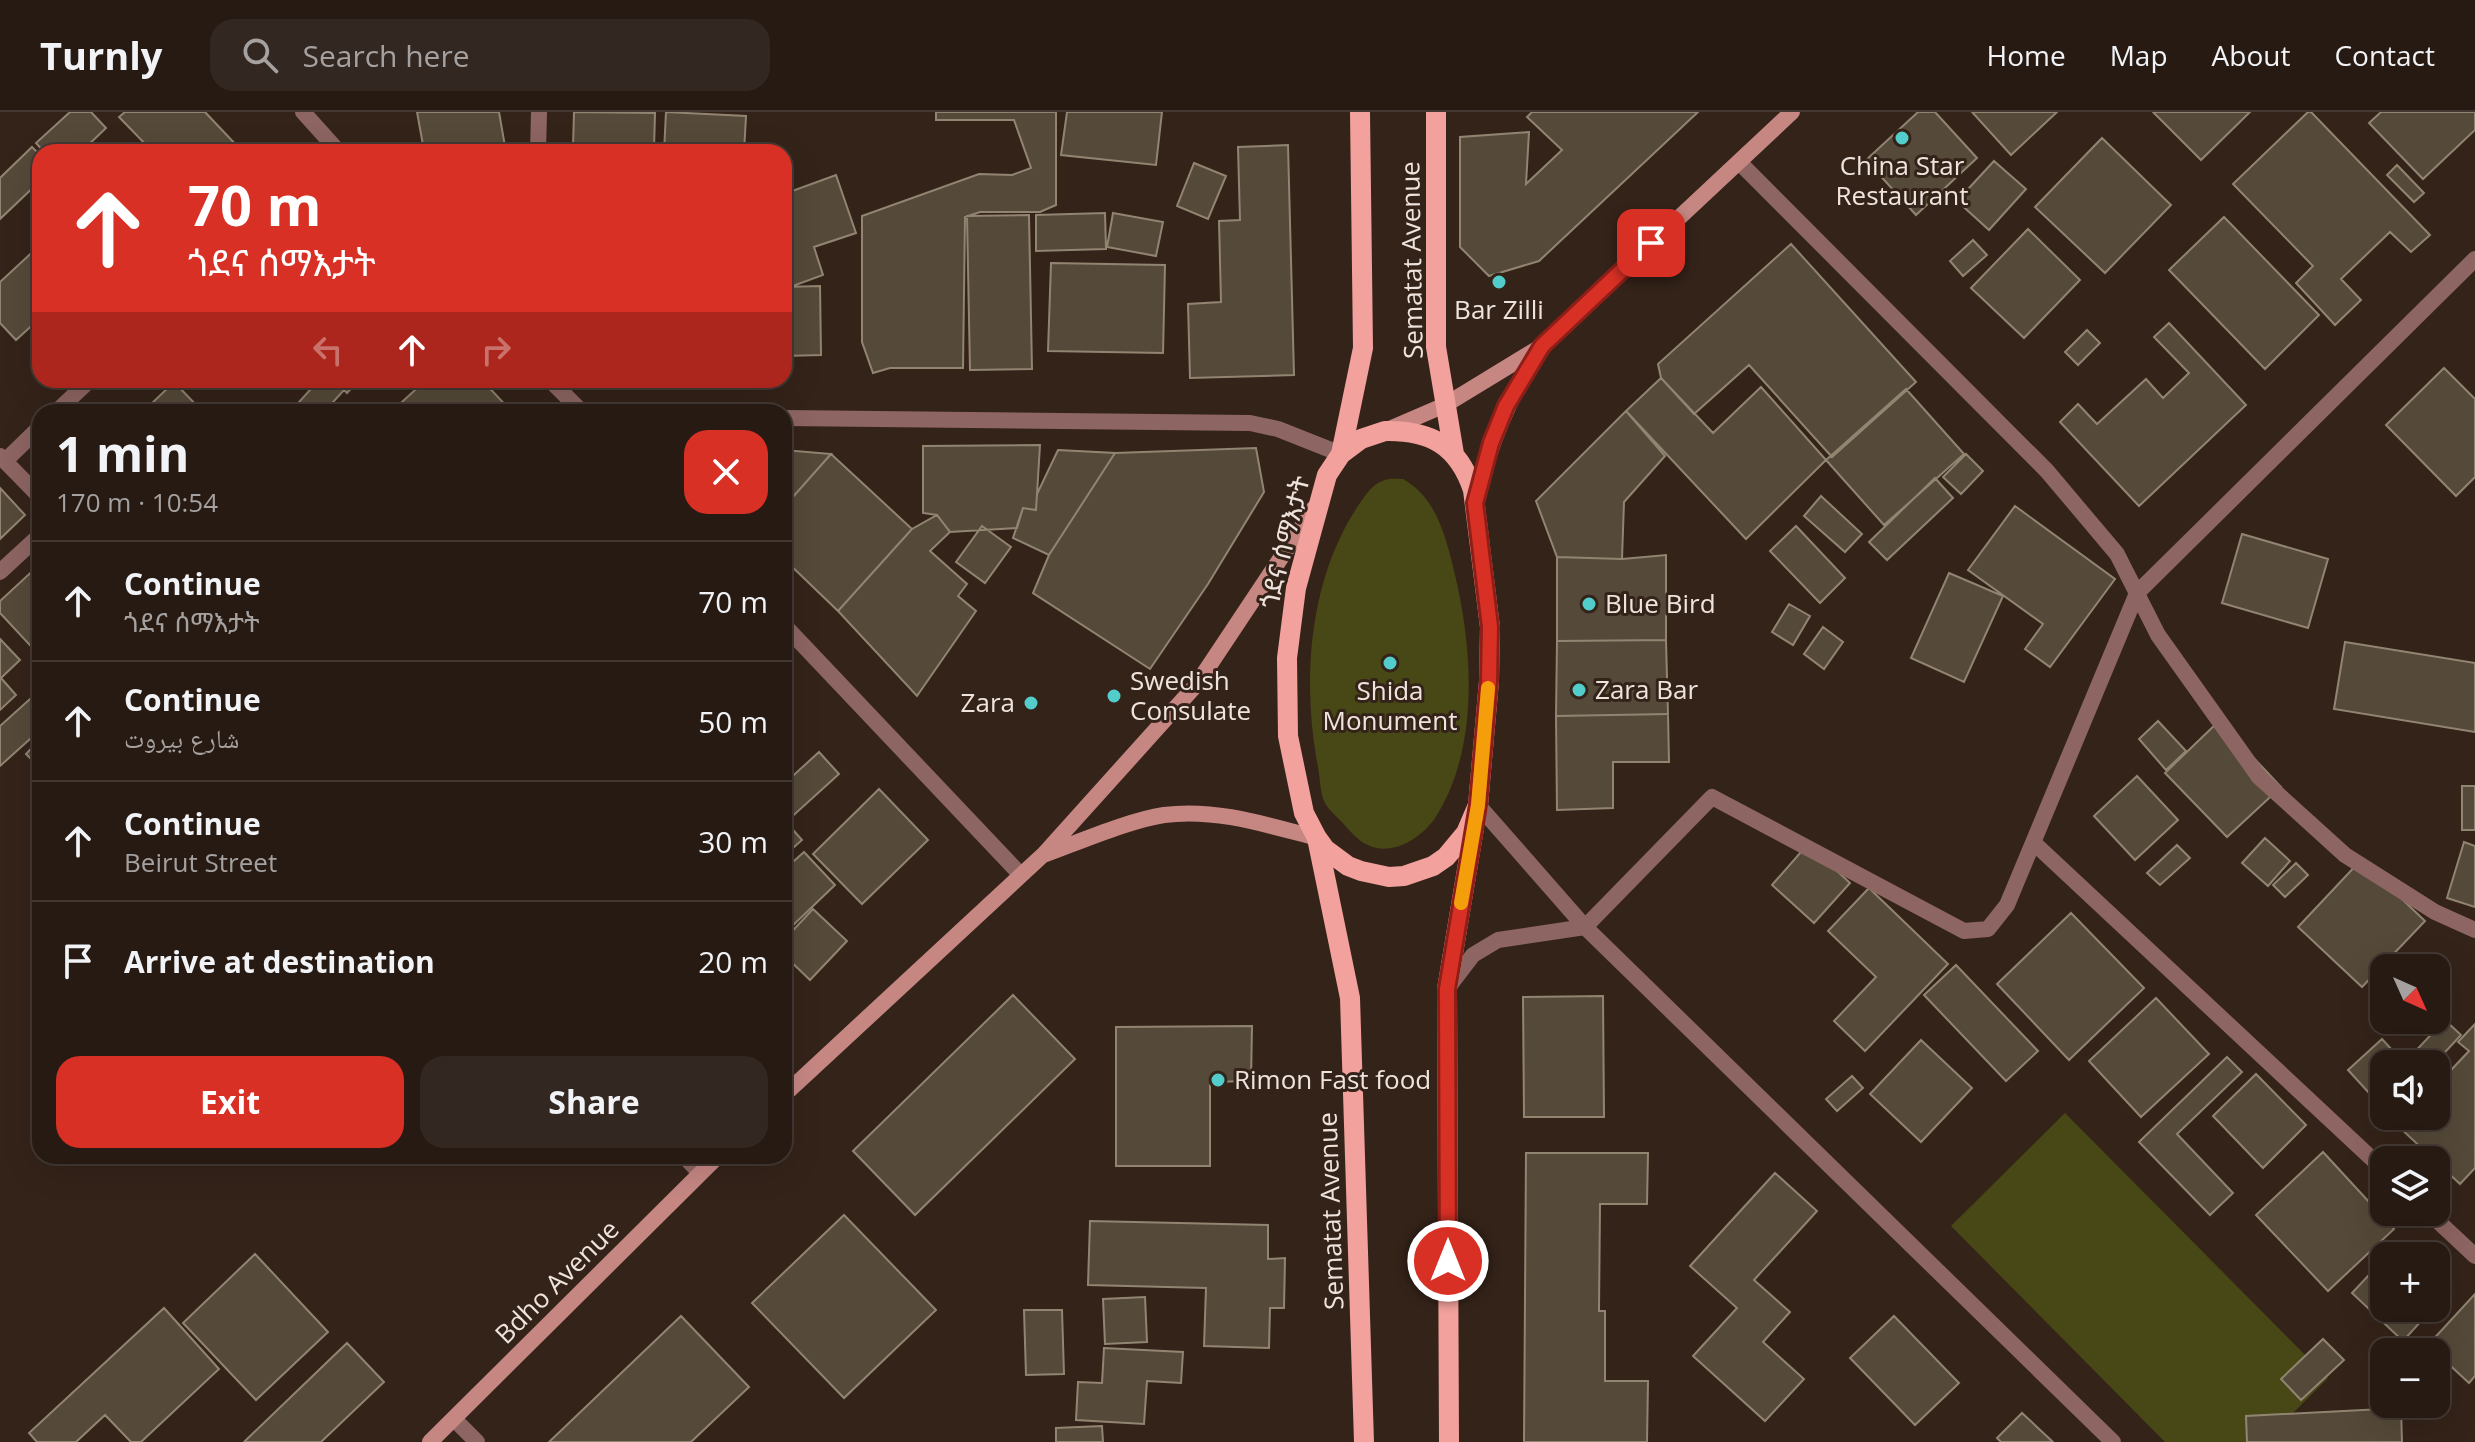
<!DOCTYPE html>
<meta charset="utf-8">
<style>
body{margin:0;font-family:"Open Sans","Noto Naskh Arabic","Noto Sans Ethiopic",sans-serif;background:#332721;color:#f1f3f6;height:100vh;display:flex;flex-direction:column;font-size:30px;white-space:nowrap}
*{box-sizing:border-box;margin:0}
p{font-size:26px;color:#a4a1a0}
.icon{flex:none;width:44px;height:44px;fill:none;stroke:currentColor;stroke-width:2;stroke-linecap:round;stroke-linejoin:round}
.map{position:relative;flex:1;overflow:hidden}
.side{position:absolute;left:32px;top:292px;width:760px;height:760px;display:flex;flex-direction:column;background:#271a13;border-radius:24px;box-shadow:0 8px 32px #0002,0 0 0 2px #433833}
.side>*{flex:none}
.top-card{position:absolute;left:32px;top:32px;width:760px;height:244px;border-radius:24px;box-shadow:0 8px 32px #0002,0 0 0 2px #433833;background:#d93025;color:#fff;overflow:hidden}
.needle{width:52px;rotate:135deg}
.controls{position:absolute;left:2370px;top:842px;display:grid;gap:16px}
.controls a{display:grid;place-items:center;width:80px;height:80px;border-radius:16px;background:#271a13;box-shadow:0 8px 32px #0002,0 0 0 2px #433833;font-size:40px}
.pin{position:absolute;display:grid;place-items:center;width:68px;height:68px;color:#fff;margin:-34px;border-radius:16px;box-shadow:0 4px 12px #0006}
.me{position:absolute;width:88px;margin:-44px;rotate:0deg;stroke-linejoin:round;filter:drop-shadow(0 0 6px #0008)}
.turn{display:flex;align-items:center;gap:28px;height:168px;padding:0 24px;font-size:36px}
.turn .icon{width:104px;height:104px;stroke-width:2.5}
.turn b{display:block;font-size:56px;line-height:68px}
.lanes{display:flex;align-items:center;height:76px;padding:0 24px;background:#0003;justify-content:center;gap:40px;direction:ltr}
.lanes .off{opacity:.35}
.round{display:grid;place-items:center;flex:none;width:84px;height:84px;border-radius:24px;background:#332721}
.summary{display:flex;align-items:center;justify-content:space-between;height:136px;padding:0 24px}
h1{font-size:48px;font-weight:700;line-height:60px}
.primary-button{display:flex;gap:16px;margin-top:auto;padding:16px 24px}
.primary-button a{flex:1;height:92px;border-radius:24px;background:#d93025;color:#fff;font-size:32px;font-weight:700;line-height:92px;text-align:center}
.primary-button a+a{background:#332721;color:#f1f3f6}
ul{padding:0;list-style:none}
li{display:flex;align-items:center;gap:24px;height:120px;padding:0 24px;border-top:2px solid #433833}
li div{flex:1}
li b{display:block;font-size:30px}
li em{font-style:normal}
header{display:flex;align-items:center;gap:48px;box-sizing:border-box;height:112px;padding:0 40px;background:#271a13;border-bottom:2px solid #433833}
header strong{font-size:38px}
nav{display:flex;gap:44px;margin-inline-start:auto;font-size:28px}
.search{width:560px;height:72px;background:#332721;display:flex;align-items:center;gap:20px;box-sizing:border-box;padding:0 28px;border-radius:24px;color:#a4a1a0;font-size:30px}
.map>svg:first-child{display:block}
.garden{fill:#484816}
.building{fill:#554a39;stroke:#918572;stroke-width:2}
.lines{fill:none;stroke-linecap:round;stroke-linejoin:round}
.lane{stroke:#8d6562;stroke-width:16}
.street{stroke:#8d6562;stroke-width:16}
.secondary{stroke:#c68783;stroke-width:16}
.primary{stroke:#f2a19c;stroke-width:20}
.route-casing{stroke:#8d1f18;stroke-width:20}
.route{stroke:#d93025;stroke-width:14}
.slow{stroke:#f59e0b;stroke-width:14}
.poi-dot{fill:#53cdcb;stroke:#342319;stroke-width:3}
.labels{text-anchor:middle;stroke-width:6;stroke-linejoin:round;paint-order:stroke}
.poi-label{font-size:26px;fill:#efe4dd;stroke:#342319;text-anchor:start}
.street-label{font-size:26px;fill:#efe4dd;stroke:#342319}
</style>
<header>
<strong>Turnly</strong>
<div class="search"><svg class="icon" aria-label="search" viewBox="0 0 24 24"><circle cx="10" cy="10" r="6"/><path d="M15 15l6 6"/></svg>Search here</div>
<nav><a>Home</a><a>Map</a><a>About</a><a>Contact</a></nav>
</header>
<div class="map">
<svg width="2475" height="1330" viewBox="0 0 2475 1330">
<rect width="100%" height="100%" fill="#342319"/>
<!-- garden -->
<path class="garden" d="M1403 367C1436 385 1446 425 1454 459 1473 535 1480 637 1435 706 1422 726 1391 745 1368 733 1358 729 1348 717 1341 709 1336 704 1328 697 1325 691 1320 681 1320 666 1318 655 1302 572 1308 471 1356 397 1363 387 1371 372 1385 368 1389 366 1398 367 1403 367Z
M2065 1001 2328 1266 2264 1330H2165L1951 1114Z"/>
<!-- building -->
<path class="building" d="M70 0H91L106 16 81 40H44L36 31Z
M125 0H205L240 37 237 40H153L119 5Z
M417 0H499L506 40H443L438 35 423 33Z
M574 0 655 1 654 37 573 36Z
M666 0 746 4 744 40H664Z
M936 0H1056V93L1040 100H980L965 105 963 256H890L873 261 862 230V104L979 62 1012 63 1031 56 1014 8H936Z
M1067 0H1162L1156 53 1061 43Z
M1532 0H1698L1539 149 1489 164 1460 135V25L1529 20 1526 72 1562 38 1527 5Z
M1918 0H1935L1977 46 1916 103 1866 48Z
M1972 0H2057L2011 43Z
M2153 0H2250L2201 48Z
M2308 0H2311L2430 123 2411 140 2390 120 2341 167 2361 188 2335 213 2296 171 2313 154 2233 72Z
M2381 0H2475V18L2423 67 2369 11Z
M2102 26 2171 93 2105 161 2035 95Z
M1288 33 1294 263 1190 266 1188 192 1221 190 1219 109 1240 108 1238 35Z
M32 35 40 43V69L0 107V66Z
M1994 49 2026 77 1989 118 1957 89Z
M1194 51 1226 64 1208 107 1177 94Z
M2397 53 2424 81 2414 90 2387 63Z
M836 63 856 121 814 135 823 163 793 174 784 146V82Z
M1105 101 1106 137 1036 139V103Z
M1113 101 1163 110 1156 144 1107 135Z
M1029 103 1032 257 970 258 967 104Z
M2224 105 2319 203 2265 257 2169 158Z
M2028 117 2080 168 2024 226 1971 176Z
M1973 128 1987 143 1963 164 1950 149Z
M1791 132 1916 270 1832 345 1749 253 1694 302 1661 266 1658 252Z
M40 133V206L16 228 0 211V170Z
M1051 151 1165 153 1163 241 1048 239Z
M820 174 821 243 784 244V175Z
M2169 211 2246 293 2139 394 2060 310 2078 292 2097 312 2146 267 2163 286 2189 261 2154 225Z
M2087 218 2100 231 2078 253 2065 240Z
M2444 256 2475 287V365L2456 384 2386 313Z
M1661 266 1713 321 1761 275 1826 348 1746 427 1626 299Z
M319 268H359L347 281 344 278 324 300H290Z
M426 268H482L512 300H391Z
M174 270 203 300H149L146 297Z
M1906 277 1964 342 1884 413 1826 348Z
M1626 299 1665 344 1624 390 1622 447 1557 445 1536 389Z
M1040 333 1036 398 1023 396 1017 416 950 420 937 403 923 401V334Z
M1256 336 1264 380 1208 472 1150 557 1033 481 1049 443 1115 341Z
M784 338 831 342 784 395Z
M1058 338 1115 341 1049 443 1013 426 1023 396 1036 398 1037 382Z
M831 342 912 417 838 499 784 447V395Z
M1966 342 1983 359 1961 382 1943 365Z
M1935 366 1953 386 1887 448 1869 430Z
M0 376 25 403 0 427Z
M1821 384 1862 422 1845 440 1804 404Z
M2015 394 2115 467 2050 555 2025 537 2043 512 1968 458Z
M937 403 950 420 930 439 967 472 958 484 976 499 917 584 838 499 912 417Z
M982 414 1011 435 985 471 956 450Z
M1796 414 1845 466 1820 491 1770 439Z
M2242 422 2328 447 2308 516 2222 491Z
M1666 443V528L1557 529V445L1622 447Z
M40 452V544L0 501V489Z
M1949 461 2003 484 1964 570 1911 546Z
M1789 492 1810 504 1793 533 1772 520Z
M1823 515 1843 530 1824 557 1804 542Z
M0 527 20 548 1 566 16 583 0 598Z
M1666 528 1668 602 1556 604 1557 529Z
M2345 530 2475 551V620L2334 597Z
M40 578V618L0 654V614Z
M1668 602 1669 650H1613V696L1557 698 1556 604Z
M2158 609 2186 639 2166 658 2139 627Z
M2219 609 2281 675 2227 725 2165 661Z
M40 627V656L26 642Z
M819 640 839 662 786 710 802 728 784 744V672Z
M2137 664 2178 708 2135 748 2094 704Z
M2462 674H2475V718H2462Z
M879 677 928 728 862 792 813 742Z
M2265 726 2290 749 2268 774 2242 751Z
M2464 730 2475 734V795L2447 786Z
M1808 732 1850 771 1814 811 1772 773Z
M2177 733 2190 746 2160 773 2147 761Z
M804 740 835 773 788 818 784 814V758Z
M2361 748 2425 809 2362 875 2298 815Z
M2296 751 2308 763 2285 785 2273 773Z
M1869 776 1948 852 1865 939 1834 909 1876 865 1828 819Z
M813 797 847 829 810 868 784 843V828Z
M2071 801 2144 876 2069 948 1997 872Z
M1956 853 2038 939 2006 969 1924 883Z
M1013 883 1075 947 915 1103 853 1039Z
M1603 884 1604 1005H1524L1523 885Z
M2156 886 2209 942 2141 1005 2089 949Z
M2445 908 2461 923 2434 952H2411L2407 948Z
M2475 912V1056L2460 1072 2398 1014 2407 1004H2436V974L2469 939 2458 930Z
M1252 914 1251 969 1210 970V1054H1116V915Z
M2382 927 2404 951 2384 952V969L2370 982 2348 958Z
M1921 928 1972 976 1921 1030 1870 982Z
M2227 945 2242 960 2177 1022 2233 1081 2210 1103 2139 1030Z
M2256 962 2306 1013 2263 1056 2213 1004Z
M1852 964 1863 976 1837 999 1826 987Z
M2323 1040 2394 1117 2328 1179 2256 1103Z
M1526 1041H1648L1647 1092H1600L1599 1199H1605V1269H1648L1647 1330H1524Z
M1775 1061 1817 1099 1754 1168 1790 1200 1763 1230 1804 1267 1765 1309 1693 1244 1737 1196 1690 1154Z
M844 1103 936 1198 844 1286 752 1191Z
M1090 1109 1268 1113V1147L1285 1146 1284 1196H1270L1269 1236 1204 1234 1206 1176 1088 1173Z
M2400 1130 2415 1144H2386Z
M255 1142 328 1220 256 1288 183 1211Z
M2384 1147V1196H2433L2403 1229 2352 1181Z
M2436 1164 2451 1177 2436 1193Z
M2475 1182V1264L2469 1271 2428 1233Z
M1145 1185 1147 1230 1105 1232 1103 1187Z
M164 1196 219 1257 141 1330H131L105 1303 76 1330H37L29 1321Z
M1024 1198H1062L1064 1262 1026 1263Z
M681 1204 749 1275 691 1330H549Z
M1894 1204 1959 1271 1915 1313 1850 1246Z
M2323 1227 2344 1248 2301 1288 2281 1267Z
M347 1231 384 1270 321 1330H244Z
M1104 1236 1183 1240 1181 1271 1147 1269 1144 1312 1076 1308 1078 1270 1102 1271Z
M2401 1296 2402 1330H2247L2246 1304Z
M2022 1301 2053 1330H2001L1997 1326Z
M1102 1314 1103 1330H1056V1316Z"/>
<g class="lines">
<!-- lane -->
<path class="lane" d="M0 460 40 423"/>
<!-- street -->
<path class="street" d="M303 0 339 40
M538 40 539 0
M1739 50 2047 359 2117 442 2158 523 2259 665 2345 743 2435 800 2475 818
M550 268 582 300
M56 300 90 268
M784 306 1250 311 1278 317 1341 342
M0 344 40 385
M5 349 40 315
M784 513 1020 762
M1478 693 1585 815 2113 1330
M2034 731 2384 1058
M1447 877 1473 843 1498 828 1585 815 1712 685 1964 819 1988 817 2007 793 2137 481 2475 147
M684 1044 700 1061
M2428 1100 2475 1144
M454 1307 477 1330"/>
<!-- secondary -->
<path class="secondary" d="M1387 318 1445 293 1542 234 1792 0
M1475 389C1490 334 1508 286 1539 239
M1046 742C1079 730 1130 708 1164 703 1215 696 1267 713 1317 726
M784 983 1044 742 1197 572 1314 396
M430 1330 718 1044"/>
<!-- primary -->
<path class="primary" d="M1436 0V235L1454 342
M1385 319C1430 318 1458 333 1473 378L1490 515 1489 569 1478 693 1466 721 1446 745 1433 754 1404 764 1389 765 1361 759 1348 754 1325 737 1317 726 1304 701 1288 624 1287 546 1296 476 1327 363 1341 342 1361 327Z
M1341 342 1363 236 1360 0
M1317 726 1350 886 1364 1330
M1449 1330 1447 877 1474 716"/>
</g>
<g class="lines">
<!-- route casing -->
<g class="route-casing">
<path id="route" d="M1448 1149 1447 877 1478 693 1489 569 1490 515 1475 391 1491 331 1506 294 1542 234 1651 131"/>
</g>
<!-- route -->
<use href="#route" class="route"/>
<!-- slow -->
<path class="slow" d="M1461 791 1478 693 1488 576"/>
</g>
<!-- markers -->
<g class="poi-dot">
<circle cx="1902" cy="26" r="8"/>
<circle cx="1499" cy="170" r="8"/>
<circle cx="1589" cy="492" r="8"/>
<circle cx="1390" cy="551" r="8"/>
<circle cx="1579" cy="578" r="8"/>
<circle cx="1114" cy="584" r="8"/>
<circle cx="1031" cy="591" r="8"/>
<circle cx="1218" cy="968" r="8"/>
</g>
<g class="labels">
<!-- poi labels -->
<g class="poi-label">
<text x="1902" y="63" text-anchor="middle">China Star<tspan x="1902" dy="30">Restaurant</tspan></text>
<text x="1499" y="207" text-anchor="middle">Bar Zilli</text>
<text x="1605" y="501">Blue Bird</text>
<text x="1130" y="578">Swedish<tspan x="1130" dy="30">Consulate</tspan></text>
<text x="1595" y="587">Zara Bar</text>
<text x="1390" y="588" text-anchor="middle">Shida<tspan x="1390" dy="30">Monument</tspan></text>
<text x="1015" y="600" text-anchor="end">Zara</text>
<text x="1234" y="977">Rimon Fast food</text>
</g>
<!-- street labels -->
<g class="street-label">
<text transform="translate(1412 148) rotate(-91)" y="9">Sematat Avenue</text>
<text transform="translate(1285 430) rotate(-76)" y="9">ጎደና ሰማእታት</text>
<text transform="translate(1331 1099) rotate(-92)" y="9">Sematat Avenue</text>
<text transform="translate(557 1170) rotate(-45)" y="9">Bdho Avenue</text>
</g>
</g>
</svg>
<div class="controls">
<a><svg class="needle" viewBox="-14 -14 28 28"><path d="M0-13l5 13h-10z" fill="#e53935"/><path d="M0 13l5-13h-10z" fill="#a4a1a0"/></svg></a>
<a><svg class="icon" aria-label="sound" viewBox="0 0 24 24"><path d="M4 9h4l5-4v14l-5-4H4zM17 9q2 3 0 6"/></svg></a>
<a><svg class="icon" aria-label="layers" viewBox="0 0 24 24"><path d="M12 4l9 5-9 5-9-5zM3 14l9 5 9-5"/></svg></a>
<a>+</a>
<a>−</a>
</div>
<div class="pin" style="left:1651px;top:131px;background:#d93025"><svg class="icon" aria-label="arrive" viewBox="0 0 24 24"><path d="M6 21V4h12l-3 4 3 4H6"/></svg></div>
<svg class="me" style="left:1448px;top:1149px" viewBox="-20 -20 40 40"><circle r="17" fill="#d93025" stroke="#fff" stroke-width="3"/><path d="M0-11L8 9 0 5-8 9z" fill="#fff"/></svg>
<div class="top-card">
<div class="turn"><svg class="icon" aria-label="ahead" viewBox="0 0 24 24"><path d="M12 20V5M6 11l6-6 6 6"/></svg><div><b>70 m</b>ጎደና ሰማእታት</div></div>
<div class="lanes"><svg class="icon off" aria-label="left" viewBox="0 0 24 24"><path d="M17 20v-9H6M10 6l-5 5 5 5"/></svg><svg class="icon" aria-label="ahead" viewBox="0 0 24 24"><path d="M12 20V5M6 11l6-6 6 6"/></svg><svg class="icon off" aria-label="right" viewBox="0 0 24 24"><path d="M7 20v-9h11M14 6l5 5-5 5"/></svg></div>
</div>
<section class="side">
<div class="summary"><div><h1>1 min</h1><p>170 m · 10:54</p></div><a class="round" style="background:#d93025;color:#fff"><svg class="icon" aria-label="close" viewBox="0 0 24 24"><path d="M6 6l12 12M18 6L6 18"/></svg></a></div>
<ul>
<li><svg class="icon" aria-label="ahead" viewBox="0 0 24 24"><path d="M12 20V5M6 11l6-6 6 6"/></svg><div><b>Continue</b><p>ጎደና ሰማእታት</p></div><em>70 m</em></li>
<li><svg class="icon" aria-label="ahead" viewBox="0 0 24 24"><path d="M12 20V5M6 11l6-6 6 6"/></svg><div><b>Continue</b><p>شارع بيروت</p></div><em>50 m</em></li>
<li><svg class="icon" aria-label="ahead" viewBox="0 0 24 24"><path d="M12 20V5M6 11l6-6 6 6"/></svg><div><b>Continue</b><p>Beirut Street</p></div><em>30 m</em></li>
<li><svg class="icon" aria-label="arrive" viewBox="0 0 24 24"><path d="M6 21V4h12l-3 4 3 4H6"/></svg><div><b>Arrive at destination</b></div><em>20 m</em></li>
</ul>
<div class="primary-button"><a>Exit</a><a>Share</a></div>
</section>
</div>
